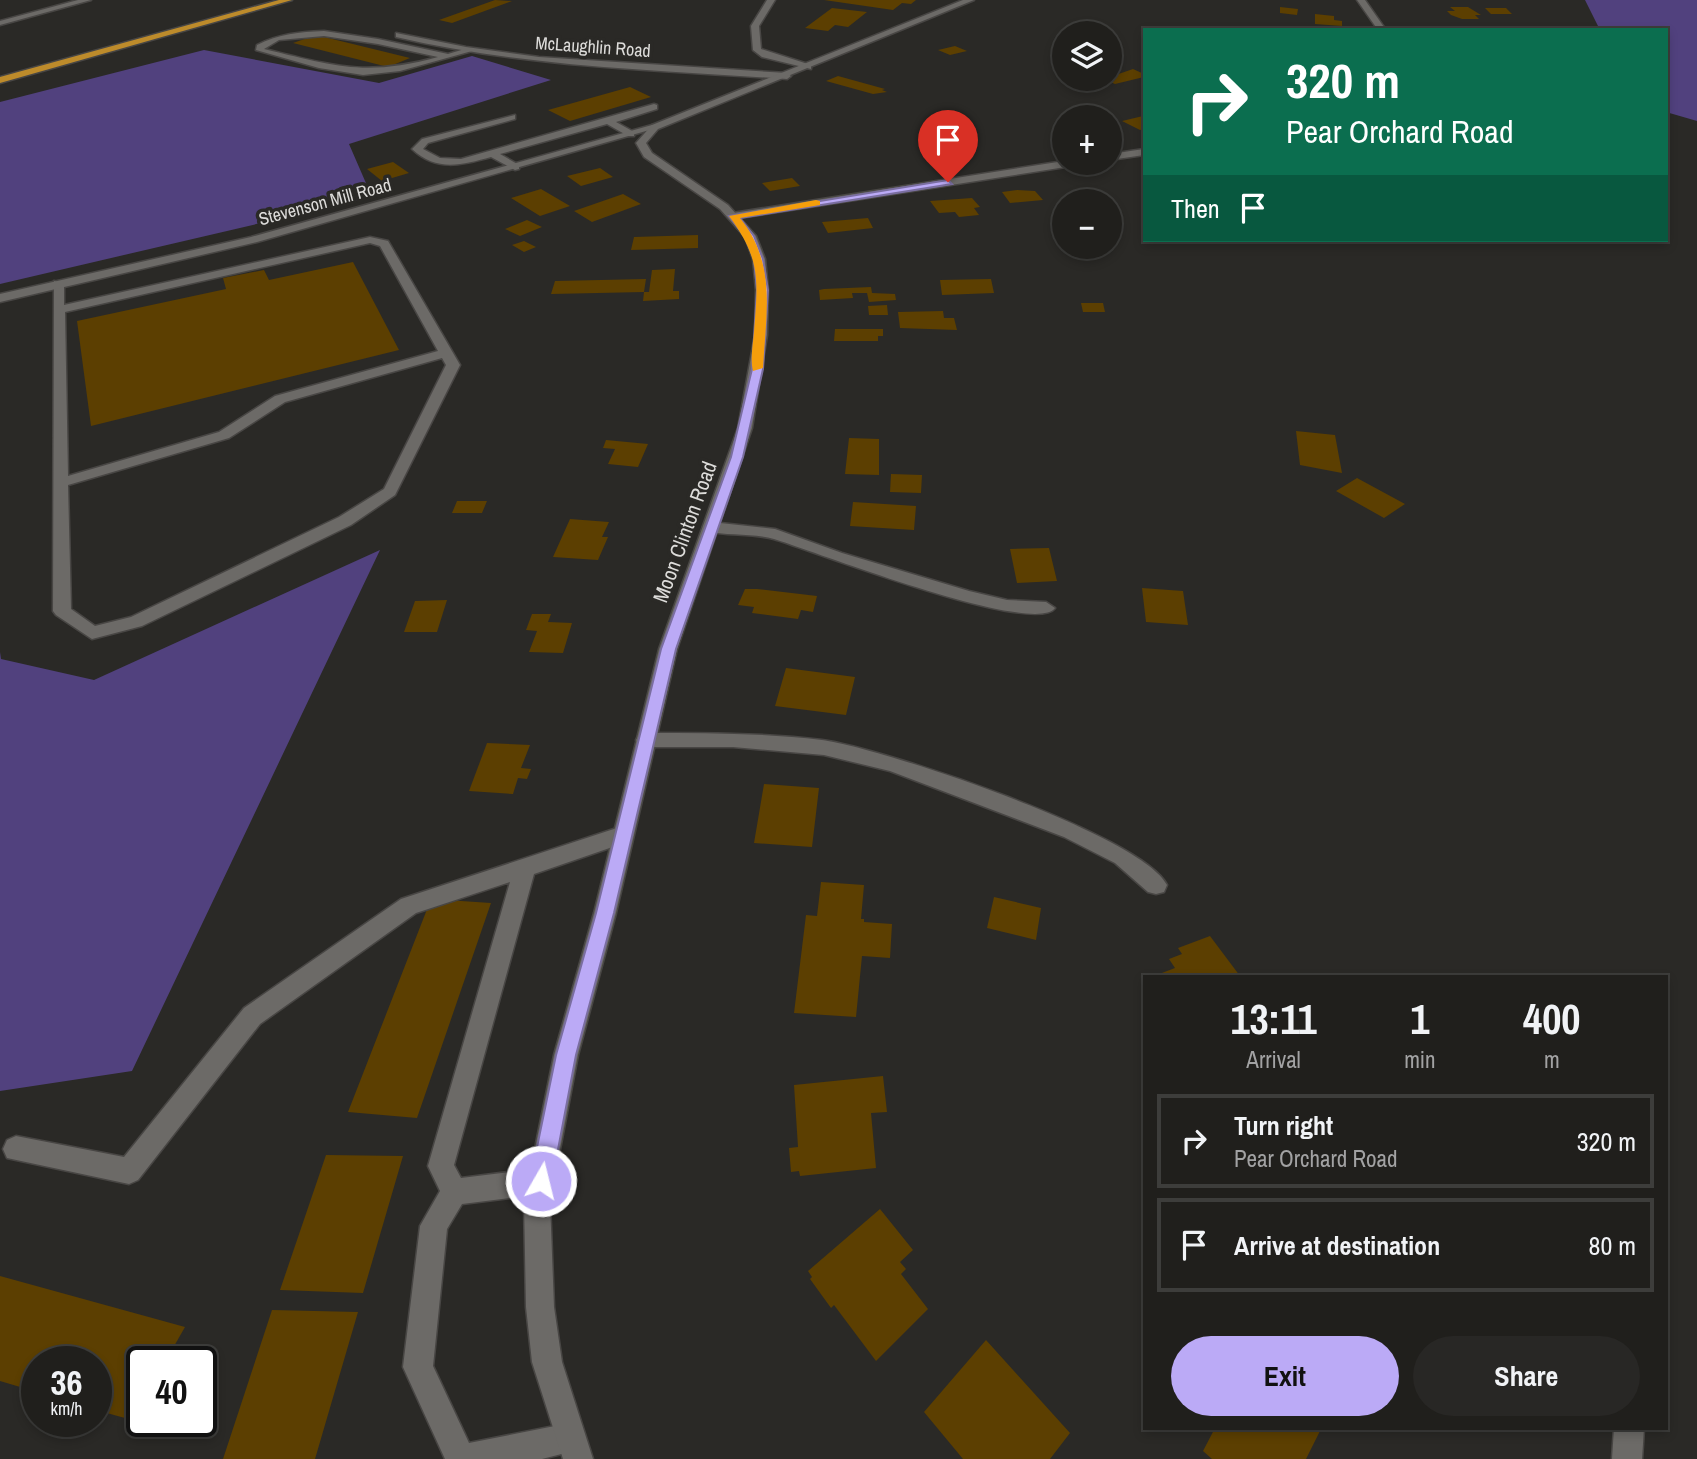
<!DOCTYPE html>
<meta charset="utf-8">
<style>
body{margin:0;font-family:"Archivo Narrow",sans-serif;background:#282725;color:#f1f3f6;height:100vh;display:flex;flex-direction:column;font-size:26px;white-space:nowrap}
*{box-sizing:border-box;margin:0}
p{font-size:23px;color:#a2a2a3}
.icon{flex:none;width:38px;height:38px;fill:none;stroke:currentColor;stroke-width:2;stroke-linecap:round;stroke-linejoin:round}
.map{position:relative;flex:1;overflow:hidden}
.panel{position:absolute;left:1143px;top:975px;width:525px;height:455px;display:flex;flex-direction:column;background:#201f1c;border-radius:0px;box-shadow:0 4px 10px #0003,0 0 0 2px #3d3d3b}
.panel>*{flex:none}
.banner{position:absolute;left:1143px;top:28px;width:525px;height:214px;border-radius:0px;box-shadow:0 4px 10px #0003,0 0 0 2px #3d3d3b;background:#0b6e4f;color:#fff;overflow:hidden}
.fabs{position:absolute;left:1052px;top:21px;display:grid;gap:14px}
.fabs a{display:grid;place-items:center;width:70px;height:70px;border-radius:50%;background:#201f1c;box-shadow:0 4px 10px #0003,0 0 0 2px #3d3d3b;font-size:35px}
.speed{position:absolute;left:21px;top:1346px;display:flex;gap:14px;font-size:35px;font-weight:700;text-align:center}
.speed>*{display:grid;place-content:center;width:91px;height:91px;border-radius:50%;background:#201f1c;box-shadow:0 4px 10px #0003,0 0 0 2px #3d3d3b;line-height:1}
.speed small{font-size:18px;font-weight:400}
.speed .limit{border:4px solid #111;border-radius:10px;background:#fff;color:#111}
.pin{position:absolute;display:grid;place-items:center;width:60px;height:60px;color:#fff;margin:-72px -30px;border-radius:50% 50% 50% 0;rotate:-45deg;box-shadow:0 0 7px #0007}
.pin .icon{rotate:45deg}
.me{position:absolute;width:77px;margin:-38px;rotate:8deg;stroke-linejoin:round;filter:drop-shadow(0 0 5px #0008)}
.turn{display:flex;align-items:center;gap:24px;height:147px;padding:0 28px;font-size:32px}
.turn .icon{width:91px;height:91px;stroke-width:2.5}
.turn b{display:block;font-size:49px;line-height:60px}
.then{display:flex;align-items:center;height:66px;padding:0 28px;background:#0003;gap:14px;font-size:26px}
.eta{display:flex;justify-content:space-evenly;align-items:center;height:119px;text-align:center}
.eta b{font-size:42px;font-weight:700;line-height:49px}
.button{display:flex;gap:14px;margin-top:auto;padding:14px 28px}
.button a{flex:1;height:80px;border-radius:42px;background:#bbaaf6;color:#111;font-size:28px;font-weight:700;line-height:80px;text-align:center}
.button a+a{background:#282725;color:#f1f3f6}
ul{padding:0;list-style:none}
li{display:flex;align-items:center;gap:21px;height:94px;margin:0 14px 10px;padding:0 14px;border:4px solid #3d3d3b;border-radius:0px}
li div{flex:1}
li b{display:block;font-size:26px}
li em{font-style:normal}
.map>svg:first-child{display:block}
.forest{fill:#51417e}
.building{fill:#5c3f01}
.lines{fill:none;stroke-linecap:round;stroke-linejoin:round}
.service-casing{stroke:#484644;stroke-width:3}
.minor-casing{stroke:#484644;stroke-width:3}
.tertiary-casing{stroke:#484644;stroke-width:3}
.motorway-casing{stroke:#484644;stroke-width:3}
.service{fill:#6c6a67;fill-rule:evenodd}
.minor{fill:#6c6a67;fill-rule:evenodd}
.tertiary{fill:#6c6a67;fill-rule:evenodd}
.motorway{fill:#bd8b2b;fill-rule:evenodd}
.route{fill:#bbaaf6;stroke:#7a6ea0;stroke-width:2}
.slow{fill:#f59e0b}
.labels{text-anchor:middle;stroke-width:7;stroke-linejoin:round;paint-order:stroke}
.far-street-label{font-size:18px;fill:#dddcda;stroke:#2a2926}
.street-label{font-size:21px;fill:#dddcda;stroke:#2a2926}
</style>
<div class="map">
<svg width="1697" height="1459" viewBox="0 0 1697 1459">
<rect width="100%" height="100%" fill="#2a2926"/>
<!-- forest -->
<path class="forest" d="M1585 0H1697V121L1666 112V30H1600Z
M204 50 379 83 472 56 551 80 349 144 372 197 0 284V102Z
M380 550 132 1071 0 1091V652L1 659 94 680Z"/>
<!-- building -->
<path class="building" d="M495 0 512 1 452 23 439 20Z
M824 0H916L911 4 902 3 893 10Z
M1280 7 1298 9 1297 15 1280 13Z
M1450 7H1468L1481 15H1475L1479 19H1462L1451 15 1447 11H1455Z
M832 8 867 12 848 27 835 25 828 31 805 28Z
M1485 8H1506L1512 14H1491Z
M1315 14 1334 16V20L1342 21V26L1315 24Z
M316 35 410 58 388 67 293 43Z
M955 46 967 51 950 55 938 50Z
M1133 69 1144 74V77L1115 84 1104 79Z
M838 76 885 89 882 90 887 92 873 94 826 81Z
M630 87 651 97 570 121 548 110Z
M1143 116 1144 129 1140 130 1122 121Z
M393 162 409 173 382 181 367 169Z
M600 168 613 177 581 186 567 176Z
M792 178 800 186 770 191 762 183Z
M541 189 570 206 540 216 511 198Z
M1017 190 1035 191 1043 200 1010 203 1002 192Z
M623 194 641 204 592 222 574 211Z
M972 198 980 207 974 208 979 215 959 217 955 212 939 213 930 201Z
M868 218 873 228 828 233 822 222Z
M527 220 542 227 520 236 505 229Z
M698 235V248L631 250 634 237Z
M524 241 536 247 524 252 512 245Z
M353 262 399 350 91 426 77 321 226 289 223 278 264 270 269 280Z
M675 269 673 291H679V299L643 301 644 292H649L652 270Z
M646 279 644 292 551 294 555 281Z
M991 279 994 293 942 295 940 280Z
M871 287 872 293 895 294 896 300 869 302 867 293H852L853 298 820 300 819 290 824 289Z
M1081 303H1103L1105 312H1083Z
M887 305 888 315H869L868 306Z
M943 311 944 318H954L957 330 900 328 898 312Z
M835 329H883V336H878V341H834Z
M1296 431 1335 435 1342 473 1300 465Z
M849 438 879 439V475L845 474Z
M606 440 648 444 638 467 608 464 615 449 603 448Z
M891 474 922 475 921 493 890 492Z
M1357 478 1405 504 1384 518 1336 491Z
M457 501H487L482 513H452Z
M853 502 916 506 914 530 850 526Z
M570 519 609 522 602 537H608L598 560 553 557Z
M1049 548 1057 581 1017 583 1010 549Z
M1142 588 1183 591 1188 625 1146 622Z
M745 589H757L817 596 813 612 801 610 798 619 752 613 754 607 738 605Z
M447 600 437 632H404L415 601Z
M532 614H551L548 622 572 623 563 653 529 652 537 631 526 630Z
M786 668 855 677 846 715 775 706Z
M487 743 530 745 521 768 531 769 527 779 518 778 513 794 469 791Z
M764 784 819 788 812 847 754 843Z
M821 882 864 885 861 919H864V922L892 924 890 958 862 956 856 1017 794 1013 806 915 817 916Z
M994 897 1041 908 1036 940 987 928Z
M431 899 491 903 417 1118 348 1112Z
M1210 936 1240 976H1154L1175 968 1169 959 1182 954 1178 948Z
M883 1076 887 1112 871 1113 876 1168 800 1176 799 1171 791 1172 789 1148 798 1147 794 1085Z
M326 1155 403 1156 363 1293 280 1290Z
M880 1209 913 1250 900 1262 906 1269 901 1274 928 1309 876 1361 834 1305 831 1308 810 1279 812 1277 808 1271Z
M0 1276 185 1327 165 1362H142V1403L132 1420 96 1410V1362H37V1392L0 1381Z
M272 1310 358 1312 315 1459H223Z
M986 1340 1070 1433 1050 1459H963L924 1412Z
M1215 1428H1316L1320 1431 1306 1459H1212L1203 1451Z"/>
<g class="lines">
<!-- service casing -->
<g class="service-casing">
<path id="service" d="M767 0H775L759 26 761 49 811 65V69L762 57 753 50 751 26Z
M324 31 378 39 448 54 468 48 472 51 400 71 363 75 319 68 256 50 257 45C279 34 299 32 324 31ZM324 36 378 44 438 57C365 77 335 66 264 49L279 40Z
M654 104 657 105V109L616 122 634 132V136H628L607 124 500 154 519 165V169L515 170 491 157C462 165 436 172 412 149L422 139 515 115V119L428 143 423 149 440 158 461 159Z
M370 237 388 241 460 365 395 495 351 525 142 626 92 639 56 615 53 611 54 281 64 284V305ZM370 243 380 246 438 351 275 396 219 432 68 476 65 312ZM442 358 446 365 384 489 339 517 131 617 95 626 71 609 68 485 229 438 285 402Z
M711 522 775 529 842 553 969 591 1007 600 1046 602 1055 608C1034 637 811 550 774 539 752 533 728 536 705 531L703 527 705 523Z
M646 733C705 733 763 733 822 740 882 748 1142 835 1167 885L1164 892 1156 894 1148 892 1115 863 1064 837 890 771 824 755 733 747H646L639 745 636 740 639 735Z
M623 826 630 829 633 835 630 841 534 874 454 1165 461 1178 541 1168 550 1172 554 1181 550 1190 541 1194 462 1204 447 1229 433 1366 469 1443 570 1423 581 1427 585 1438 581 1449 542 1459H445L403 1367 420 1226 440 1191 428 1166 510 882 416 913 260 1024 138 1180 129 1184 7 1158 3 1149 7 1140 16 1136 124 1157 244 1008 401 899Z
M1614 1428H1644L1642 1459H1612Z"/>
</g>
<!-- minor casing -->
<g class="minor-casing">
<path id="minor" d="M1357 0H1365L1386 30H1378Z
M396 33 466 47 539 57 787 73 791 76 787 79C656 70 524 67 396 37Z
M652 125 660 127 257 242 0 302V294L251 237Z
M1144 149V155L1110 160V154Z
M1064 161 1077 163 1072 166 733 219 727 216 733 213Z"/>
</g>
<!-- tertiary casing -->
<g class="tertiary-casing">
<path id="tertiary" d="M78 0H91L0 25V21Z
M963 0H974L658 129 646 143 652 153 728 205 756 236 765 259 768 290 767 335 752 428 677 649 616 913 578 1055 550 1202 554 1307 562 1362 593 1459H563L532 1362 526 1307 524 1202 554 1055 594 913 659 649 738 428 755 335 756 290 753 259 745 237 720 209 644 157 636 143 652 125Z"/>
</g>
<!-- motorway casing -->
<g class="motorway-casing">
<path id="motorway" d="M279 0H292L0 83V77Z"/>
</g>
<!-- service -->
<use href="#service" class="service"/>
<!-- minor -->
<use href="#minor" class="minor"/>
<!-- tertiary -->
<use href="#tertiary" class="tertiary"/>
<!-- motorway -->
<use href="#motorway" class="motorway"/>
</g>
<!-- route -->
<path class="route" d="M948 180 952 184 740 218 754 236 763 259 768 290 763 369 743 457 676 649 614 913 576 1055 552 1181 549 1189 541 1192 533 1189 530 1181 556 1055 596 913 661 649 731 457 752 369 757 290 754 259 745 237 729 216Z"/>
<!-- slow -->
<path class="slow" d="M816 200 820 201V205L740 218C777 264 766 313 763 368L753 371C750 359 753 344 754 332 758 280 761 259 729 216Z"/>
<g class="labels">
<!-- far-street labels -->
<g class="far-street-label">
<text transform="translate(593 47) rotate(4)" y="6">McLaughlin Road</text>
<text transform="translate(325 202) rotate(-15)" y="6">Stevenson Mill Road</text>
</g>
<!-- street labels -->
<g class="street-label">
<text transform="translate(685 532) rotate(-70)" y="7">Moon Clinton Road</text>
</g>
</g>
</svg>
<div class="fabs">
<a><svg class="icon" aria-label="layers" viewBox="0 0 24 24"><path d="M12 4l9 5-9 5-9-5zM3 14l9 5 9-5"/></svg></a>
<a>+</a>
<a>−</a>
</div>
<div class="speed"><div>36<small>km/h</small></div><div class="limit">40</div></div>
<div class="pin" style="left:948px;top:182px;background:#d93025"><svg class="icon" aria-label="arrive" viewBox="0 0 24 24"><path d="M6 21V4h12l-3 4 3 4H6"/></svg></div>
<svg class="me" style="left:541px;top:1181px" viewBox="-20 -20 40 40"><circle r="17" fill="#bbaaf6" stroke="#fff" stroke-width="3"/><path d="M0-11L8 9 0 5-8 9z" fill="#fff"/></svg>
<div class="banner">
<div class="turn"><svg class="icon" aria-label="right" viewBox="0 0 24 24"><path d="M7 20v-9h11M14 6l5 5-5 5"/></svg><div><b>320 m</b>Pear Orchard Road</div></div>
<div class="then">Then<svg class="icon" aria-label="arrive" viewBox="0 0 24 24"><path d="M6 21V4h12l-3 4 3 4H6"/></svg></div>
</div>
<section class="panel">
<div class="eta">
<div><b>13:11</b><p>Arrival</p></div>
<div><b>1</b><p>min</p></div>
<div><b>400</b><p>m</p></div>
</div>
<ul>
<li><svg class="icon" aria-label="right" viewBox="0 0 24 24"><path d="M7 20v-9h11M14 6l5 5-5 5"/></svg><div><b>Turn right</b><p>Pear Orchard Road</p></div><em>320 m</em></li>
<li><svg class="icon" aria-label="arrive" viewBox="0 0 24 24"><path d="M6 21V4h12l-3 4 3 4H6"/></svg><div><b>Arrive at destination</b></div><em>80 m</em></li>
</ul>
<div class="button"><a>Exit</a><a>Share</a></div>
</section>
</div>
